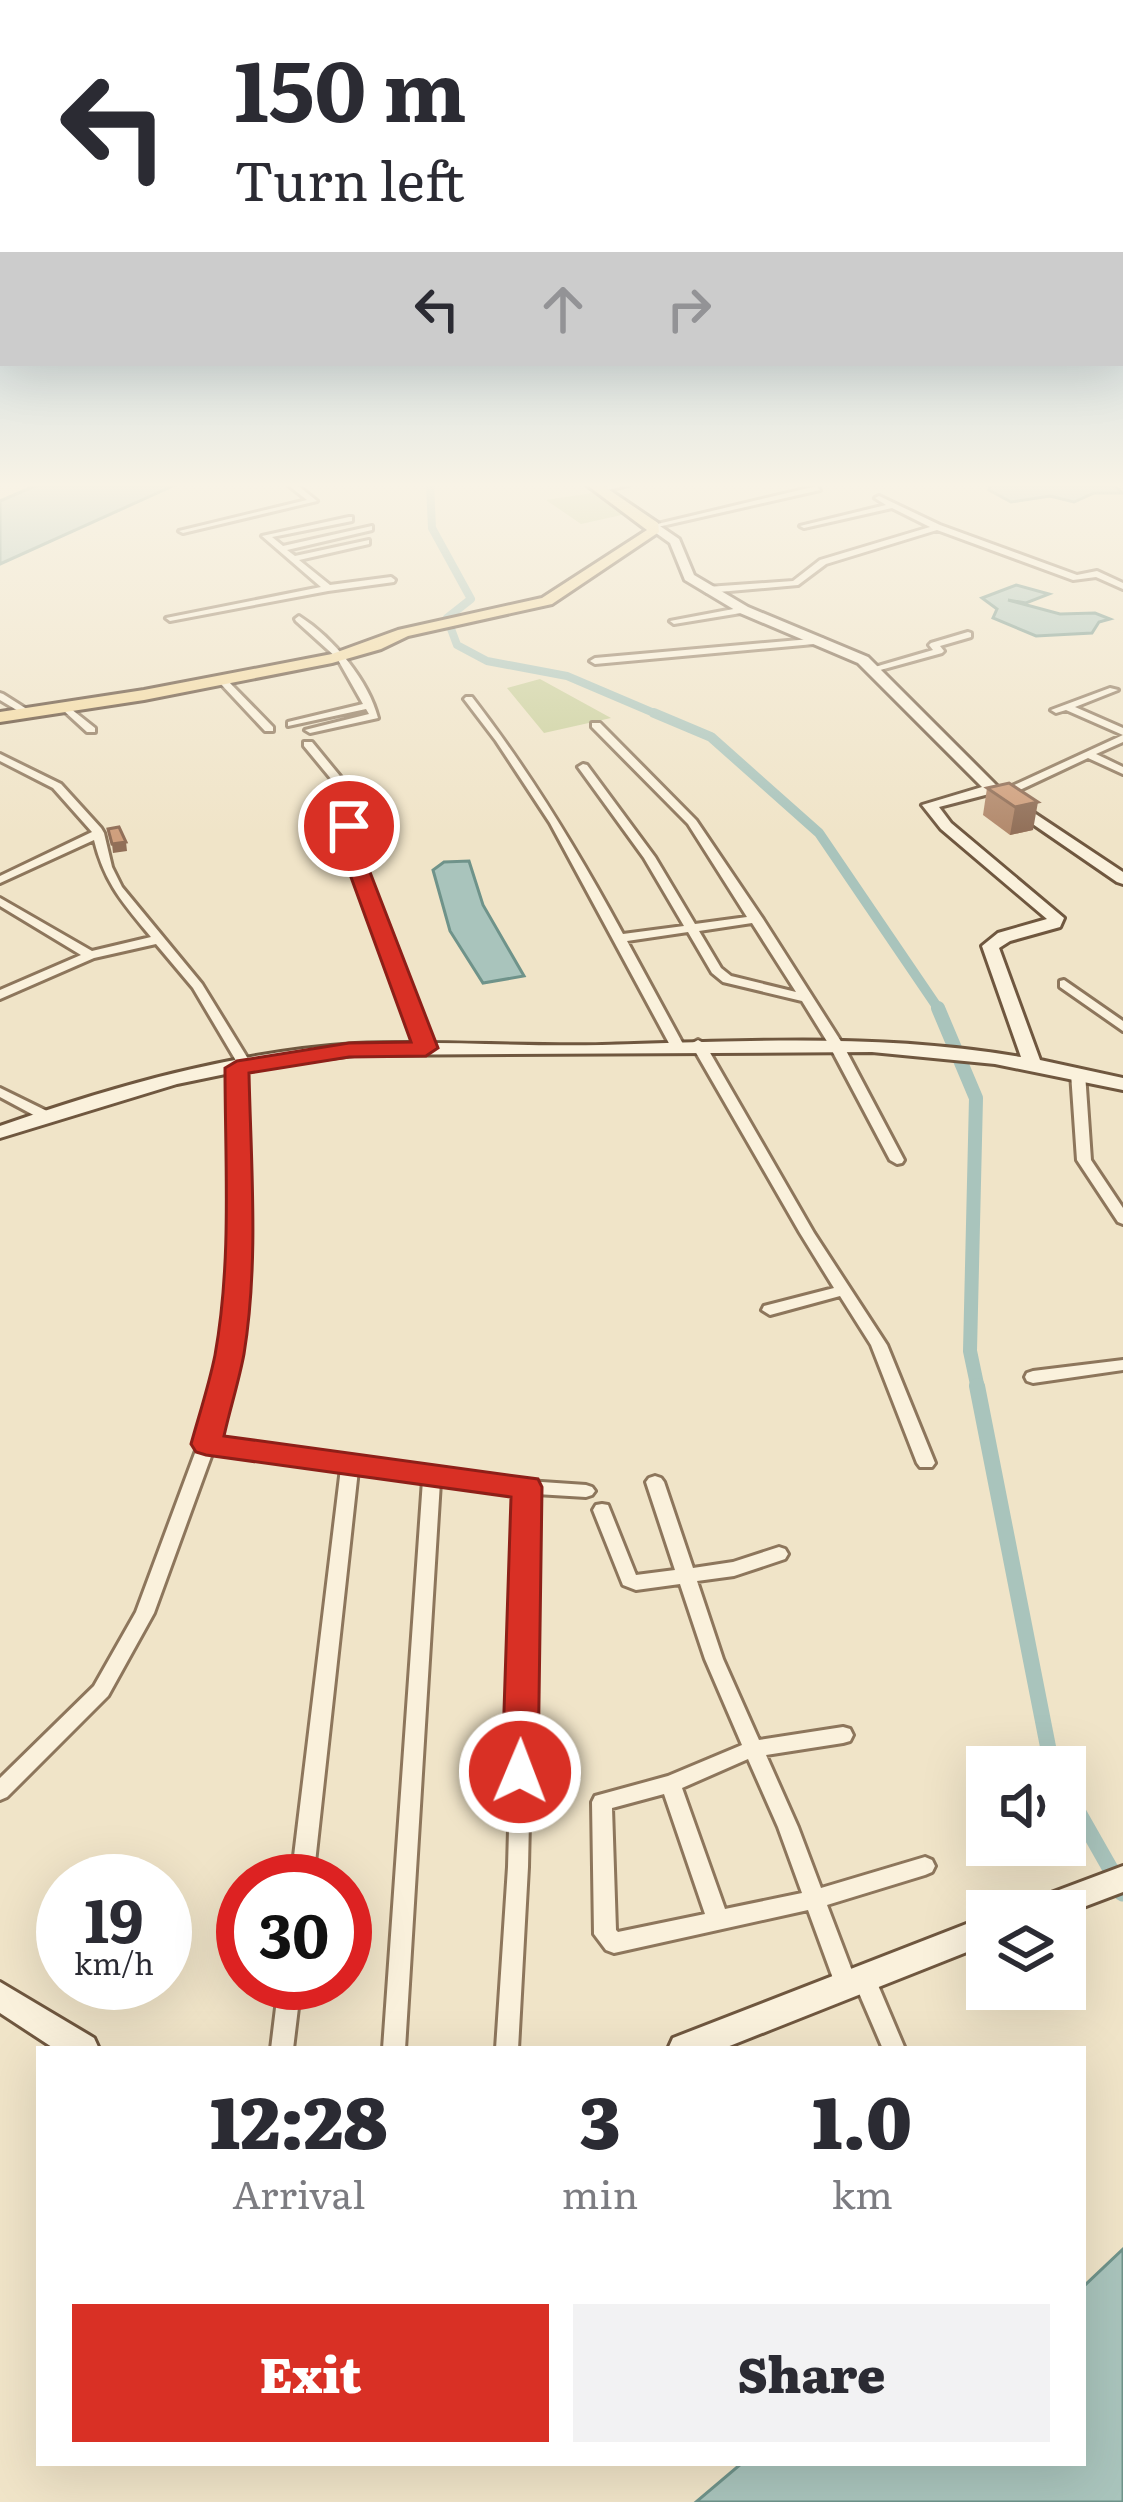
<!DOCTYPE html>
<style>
body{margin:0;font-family:Literata,serif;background:#f2f2f3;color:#2b2b33;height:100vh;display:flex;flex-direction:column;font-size:45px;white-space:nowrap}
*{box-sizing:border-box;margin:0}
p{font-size:39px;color:#7c7c81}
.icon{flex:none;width:66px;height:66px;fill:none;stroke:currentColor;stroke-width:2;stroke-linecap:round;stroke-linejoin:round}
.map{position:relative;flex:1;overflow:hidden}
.drawer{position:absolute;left:36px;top:2046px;width:1050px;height:420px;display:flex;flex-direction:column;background:#fff;border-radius:0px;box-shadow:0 12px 48px #0002}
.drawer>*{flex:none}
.hud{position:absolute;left:0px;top:0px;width:1125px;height:366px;box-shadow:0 12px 48px #0002;background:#fff;color:#2b2b33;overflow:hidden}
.tools{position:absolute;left:966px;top:1746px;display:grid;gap:24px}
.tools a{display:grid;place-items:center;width:120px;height:120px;border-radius:0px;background:#fff;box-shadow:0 12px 48px #0002;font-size:60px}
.speed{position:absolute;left:36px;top:1854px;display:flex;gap:24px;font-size:60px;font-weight:700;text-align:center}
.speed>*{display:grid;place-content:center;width:156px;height:156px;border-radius:50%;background:#fff;box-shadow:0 12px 48px #0002;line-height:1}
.speed small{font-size:30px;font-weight:400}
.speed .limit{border:18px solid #d22;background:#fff;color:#111}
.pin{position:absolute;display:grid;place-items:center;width:102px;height:102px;color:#fff;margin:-51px;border:6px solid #fff;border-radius:50%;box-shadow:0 3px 12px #0007}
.me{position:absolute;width:132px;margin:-66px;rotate:1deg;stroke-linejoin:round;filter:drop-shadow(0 0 9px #0008)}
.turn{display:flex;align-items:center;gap:42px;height:252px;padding:0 36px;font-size:54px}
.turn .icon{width:156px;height:156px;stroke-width:2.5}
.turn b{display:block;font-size:84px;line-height:102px}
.lanes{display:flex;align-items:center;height:114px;padding:0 36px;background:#0003;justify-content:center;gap:60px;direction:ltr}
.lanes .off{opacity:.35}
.eta{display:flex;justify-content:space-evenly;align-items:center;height:204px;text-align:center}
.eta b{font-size:72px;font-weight:800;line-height:84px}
.action{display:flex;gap:24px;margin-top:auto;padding:24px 36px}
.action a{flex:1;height:138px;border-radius:0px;background:#d93025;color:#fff;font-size:48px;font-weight:800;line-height:138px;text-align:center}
.action a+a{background:#f2f2f3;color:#2b2b33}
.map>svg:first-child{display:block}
.green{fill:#c9cf9b}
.water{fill:#a9c4bc;stroke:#6f938a;stroke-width:3}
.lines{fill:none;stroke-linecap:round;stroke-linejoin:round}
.canal-far4{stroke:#a9c4bc;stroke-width:8}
.canal-far3{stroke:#a9c4bc;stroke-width:10}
.canal-far2{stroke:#a9c4bc;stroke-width:14}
.canal-far1{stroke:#a9c4bc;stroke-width:16}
.canal{stroke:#a9c4bc;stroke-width:21}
.street-casing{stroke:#8d765c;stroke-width:6}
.secondary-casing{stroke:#6f573f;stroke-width:6}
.primary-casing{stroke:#5b4430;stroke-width:6}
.street{fill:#faf1dc;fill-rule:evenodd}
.secondary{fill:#faf1dc;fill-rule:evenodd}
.primary{fill:#f3d9a0;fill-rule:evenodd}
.wall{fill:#b2896c}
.shaded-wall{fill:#916f58}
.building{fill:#cf9f7d;stroke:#916f58;stroke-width:3}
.route{fill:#d93025;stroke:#8d1f18;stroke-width:3}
</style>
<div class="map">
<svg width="1123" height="2502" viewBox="0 0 1123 2502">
<rect width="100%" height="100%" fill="#f0e4c8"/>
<!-- green -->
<path class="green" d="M592 493 626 514 581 524 546 500Z
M540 679 611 718 544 733 507 688Z"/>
<!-- water -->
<path class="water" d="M37 485H175L0 564V501Z
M990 485H1115L1122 493H1094L1074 502 1050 496 1011 502 989 490Z
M1016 585 1049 594 1026 603 1008 600 1060 614 1095 613 1110 619 1099 622 1092 633 1036 636 993 618 997 609 982 598Z
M469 861 483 905 524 976 483 983 450 931 433 870 444 862Z
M1123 2249V2502H696L742 2463H1083V2287Z"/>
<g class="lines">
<!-- canal-far4 -->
<path class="canal-far4" d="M430 485 432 528 471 599 447 618 457 645 487 661 567 676 661 716"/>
<!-- canal-far3 -->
<path class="canal-far3" d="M654 713 711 737 819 833 940 1011"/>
<!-- canal-far2 -->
<path class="canal-far2" d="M938 1008 976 1098 970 1351 978 1389"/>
<!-- canal-far1 -->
<path class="canal-far1" d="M977 1386 1052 1767
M1065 1789 1115 1877"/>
<!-- canal -->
<path class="canal" d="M1113 1874 1123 1891"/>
<!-- street casing -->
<g class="street-casing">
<path id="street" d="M288 485H297L317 501 183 533 179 531 307 500Z
M611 485H628L600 492 596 490Z
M817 486 820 490 653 528 649 526Z
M879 496 940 525 1077 575 1097 571 1123 583V589L1096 577 1073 580 937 530 826 564 798 585 707 593 703 590 707 587 793 581 820 560 930 527 892 508 804 528 800 526 886 505 875 498Z
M349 517H352V521L272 537 283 546 372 526V530L287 550 295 556 369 540V544L299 560 330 585 391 577 395 580 394 582 328 591 170 621 166 618 321 587 262 536Z
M744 607 747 608V612L674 624 670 621Z
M299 616C334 638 369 682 378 718L310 733 305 730 369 714 366 709 288 726V722L363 704 337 658 296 621 295 619Z
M968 632 971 633V637L940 646 944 651 942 653 873 672 868 669 933 650 929 645 931 643Z
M822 638 827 641 825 643 595 664 590 661 595 658Z
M220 679H226L273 727V731H265L220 683Z
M1110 688 1118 690 1075 707 1123 728V742L1096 754 1123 767V774L1088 758 1005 797H997V793L1123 735 1066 710 1056 713 1051 710Z
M0 693 3 694 33 713 25 715 0 700Z
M466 697H472C530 772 578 851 623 934L684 926 644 858 578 767 583 764 587 765 655 857 695 924 747 917 688 824 592 727V723H600L696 820 763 919 842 1043 904 1160 902 1163 897 1164 890 1160 828 1043 802 1001 723 982 712 973 688 932 627 941 683 1044 676 1048 671 1047 550 823 496 741 464 699ZM752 923 796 992 731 976 721 968 699 931Z
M66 705 95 728V732H87L63 710 61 708Z
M304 742H312L367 809 351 831 352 836 433 1048 431 1051 426 1052 419 1048 340 836V831L356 809 304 746Z
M0 754 61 784 101 828 104 833 112 867 122 887 202 984 253 1067 251 1070H244C245 1148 247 1225 241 1303 237 1349 232 1396 217 1439L527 1481 586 1485 592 1487 595 1491 592 1495 586 1497 536 1494 528 1867 518 2049H496L508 1867 518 1492 440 1482 405 2049H383L423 1480 358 1470 313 1881H291L341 1468 213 1451 154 1613 108 1696 7 1797 0 1800V1778L94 1686 136 1612 207 1421 221 1353 232 1234 230 1068 238 1064 193 988 156 944 94 958 0 999V990L81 955 0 906V898L92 951 151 937C123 903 105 884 94 840L0 883V876L92 832 53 788 0 761Z
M1064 980 1123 1021V1031L1060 987V981Z
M698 1040 705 1044 814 1233 887 1345 935 1463 932 1467H920L917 1463 871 1345 840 1296 770 1315 762 1310 764 1306 834 1288 800 1233 691 1044Z
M1078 1069 1085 1073 1091 1160 1123 1208V1224L1118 1222 1077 1160 1071 1073Z
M0 1088 51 1113 53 1116 46 1120 41 1119 0 1097Z
M1123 1360V1370L1033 1383 1027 1381 1025 1377 1027 1373 1033 1371Z
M655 1476 661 1478 664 1482 693 1568 733 1562 779 1547 785 1549 788 1554 785 1559 734 1576 697 1581 723 1659 759 1740 843 1727 850 1729 853 1735 850 1741 843 1743 766 1755 798 1827 821 1888 925 1857 932 1860 935 1866 932 1872 925 1875 827 1905 854 1976 856 1971 864 1968 872 1971 905 2049H883L856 1986 854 1992 846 1995 838 1992 808 1910 614 1953 606 1950 594 1934 592 1802 595 1796 668 1776 742 1745 705 1659 680 1584 636 1590 623 1585 593 1510 596 1505 602 1504 608 1505 636 1575 675 1570 646 1482 649 1478ZM748 1759 778 1827 802 1893 725 1909 682 1788ZM664 1794 705 1914 618 1932 616 1930 612 1808Z
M279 1983H301L293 2049H271Z"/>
</g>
<!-- secondary casing -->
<g class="secondary-casing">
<path id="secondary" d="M649 524H657L679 539 694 575 748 607 868 657 1004 793 1123 872V884L1117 882 989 794 939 807 951 823 1064 918 1060 927 1010 941 999 948 1040 1060 1123 1078V1090L995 1064 872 1052 354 1055 264 1066 177 1084 0 1138V1126C115 1086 233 1052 355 1044 437 1040 519 1047 602 1045 742 1041 881 1033 1021 1057L982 946 998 933 1047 919 941 829 922 805 982 787 858 663 740 613 685 580 670 543 649 528Z
M1123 1866V1892L1065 1914V1911H1023L1027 1902Z
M987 1916V1944L722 2049H668L673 2038Z
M0 1982 94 2038 99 2049H55L0 2013Z"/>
</g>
<!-- primary casing -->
<g class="primary-casing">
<path id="primary" d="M587 485H602L658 523 659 532 552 604 408 636 381 649 332 663 144 700 0 722V712L144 690 332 654 398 630 542 598 647 530Z"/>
</g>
<!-- street -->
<use href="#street" class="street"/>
<!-- secondary -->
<use href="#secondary" class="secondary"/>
<!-- primary -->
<use href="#primary" class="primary"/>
</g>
<!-- wall -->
<path class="wall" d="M1009 783 1033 830 1010 835 983 815 987 788Z"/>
<!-- shaded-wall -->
<path class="shaded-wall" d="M1038 802 1033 830 1010 835 1015 807Z
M126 842 127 851 113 853 112 844Z"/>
<!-- building -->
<path class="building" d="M1009 783 1038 802 1015 807 987 788Z
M119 827 126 842 112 844 108 829Z"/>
<!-- sky -->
<linearGradient id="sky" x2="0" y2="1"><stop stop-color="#8fbad6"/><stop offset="0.58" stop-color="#f8f3e6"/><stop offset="1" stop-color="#f8f3e6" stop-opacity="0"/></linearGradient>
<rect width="1123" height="836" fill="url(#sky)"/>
<!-- route -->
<path class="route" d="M342 821 359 826 356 836 438 1048 426 1056 349 1057 249 1073C251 1166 259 1262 244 1354 239 1381 230 1409 224 1436L538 1479 542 1487 538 1772 533 1783 520 1787 507 1783 502 1772 511 1497 206 1455 196 1452 191 1444C199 1415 209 1385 215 1355 232 1261 225 1162 225 1068L237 1061 349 1043 411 1042 336 836Z"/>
</svg>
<div class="tools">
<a><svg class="icon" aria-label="sound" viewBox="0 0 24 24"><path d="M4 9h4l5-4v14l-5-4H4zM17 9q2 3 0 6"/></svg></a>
<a><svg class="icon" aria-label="layers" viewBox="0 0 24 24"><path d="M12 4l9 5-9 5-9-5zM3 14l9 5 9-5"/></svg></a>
</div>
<div class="speed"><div>19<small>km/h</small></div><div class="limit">30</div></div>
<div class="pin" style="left:349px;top:826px;background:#d93025"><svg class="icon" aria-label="arrive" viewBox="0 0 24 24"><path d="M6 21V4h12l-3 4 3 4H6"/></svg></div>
<svg class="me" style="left:520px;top:1772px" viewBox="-20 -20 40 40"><circle r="17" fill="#d93025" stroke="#fff" stroke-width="3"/><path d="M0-11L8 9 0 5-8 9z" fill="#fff"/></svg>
<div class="hud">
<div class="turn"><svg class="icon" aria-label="left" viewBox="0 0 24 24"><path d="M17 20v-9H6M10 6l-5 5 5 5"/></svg><div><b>150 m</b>Turn left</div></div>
<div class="lanes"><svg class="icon" aria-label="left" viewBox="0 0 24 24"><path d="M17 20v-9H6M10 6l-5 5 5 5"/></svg><svg class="icon off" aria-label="ahead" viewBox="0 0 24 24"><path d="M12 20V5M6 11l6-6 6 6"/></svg><svg class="icon off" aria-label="right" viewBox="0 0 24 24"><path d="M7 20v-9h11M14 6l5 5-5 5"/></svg></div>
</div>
<section class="drawer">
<div class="eta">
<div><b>12:28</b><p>Arrival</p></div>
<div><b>3</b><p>min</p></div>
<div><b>1.0</b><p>km</p></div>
</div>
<div class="action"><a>Exit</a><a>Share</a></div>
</section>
</div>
